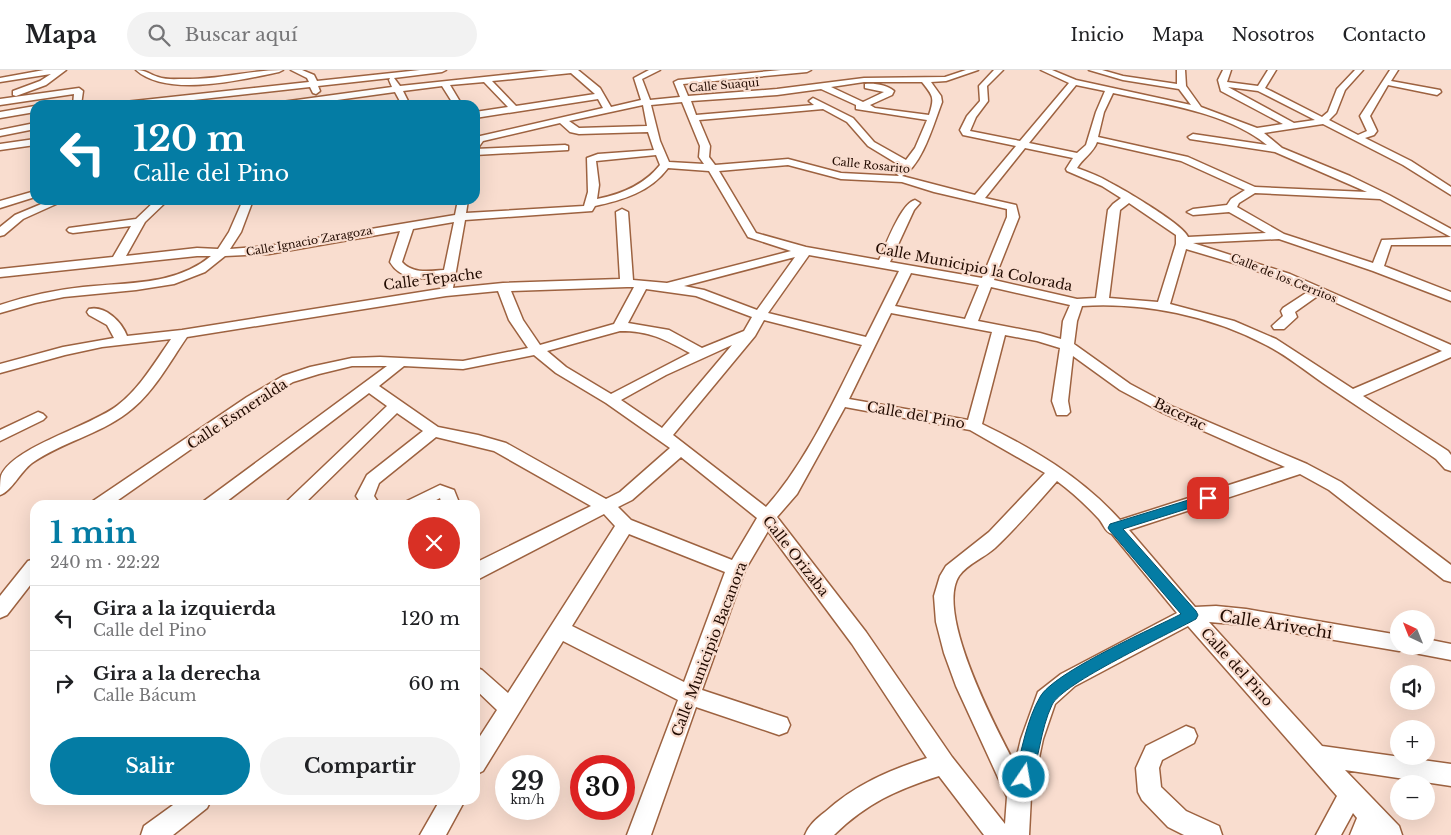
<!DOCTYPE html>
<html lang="es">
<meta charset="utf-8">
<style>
body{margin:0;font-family:"Libre Baskerville",serif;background:#f2f2f2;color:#202124;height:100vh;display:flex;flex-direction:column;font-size:19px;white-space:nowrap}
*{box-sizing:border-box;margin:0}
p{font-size:16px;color:#757577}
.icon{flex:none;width:28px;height:28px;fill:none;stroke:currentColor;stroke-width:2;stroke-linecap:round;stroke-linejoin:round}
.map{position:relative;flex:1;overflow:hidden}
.drawer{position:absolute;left:30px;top:430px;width:450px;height:305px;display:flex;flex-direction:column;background:#fff;border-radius:15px;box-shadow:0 5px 20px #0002}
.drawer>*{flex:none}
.guide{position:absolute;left:30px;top:30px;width:450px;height:105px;border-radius:15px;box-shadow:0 5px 20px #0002;background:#047ca4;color:#fff;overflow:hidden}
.needle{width:32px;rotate:317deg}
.fabs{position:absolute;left:1390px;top:540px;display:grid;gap:10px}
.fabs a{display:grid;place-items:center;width:45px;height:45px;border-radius:50%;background:#fff;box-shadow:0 5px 20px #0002;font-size:25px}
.speed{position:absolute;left:495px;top:685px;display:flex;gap:10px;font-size:25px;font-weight:700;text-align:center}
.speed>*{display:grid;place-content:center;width:65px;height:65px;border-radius:50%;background:#fff;box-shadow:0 5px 20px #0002;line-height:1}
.speed small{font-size:12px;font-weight:400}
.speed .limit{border:8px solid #d22;background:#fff;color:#111}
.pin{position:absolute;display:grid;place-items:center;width:42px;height:42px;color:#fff;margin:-21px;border-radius:10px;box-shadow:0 2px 8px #0006}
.me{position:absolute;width:55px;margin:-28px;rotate:12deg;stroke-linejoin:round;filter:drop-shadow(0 0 4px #0008)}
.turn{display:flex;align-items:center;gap:18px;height:105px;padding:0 20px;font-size:22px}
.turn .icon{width:65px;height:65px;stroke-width:2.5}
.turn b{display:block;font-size:35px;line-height:42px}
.round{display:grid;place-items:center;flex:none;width:52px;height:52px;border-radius:26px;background:#f2f2f2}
.headline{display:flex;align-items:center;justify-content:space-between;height:85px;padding:0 20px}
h1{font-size:30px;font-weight:700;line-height:38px;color:#047ca4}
.button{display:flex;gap:10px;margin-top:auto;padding:10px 20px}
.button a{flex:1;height:58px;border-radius:30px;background:#047ca4;color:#fff;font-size:20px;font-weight:700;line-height:58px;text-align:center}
.button a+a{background:#f2f2f2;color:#202124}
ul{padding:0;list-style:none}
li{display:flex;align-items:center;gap:15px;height:65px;padding:0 20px;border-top:1px solid #e0e0e0}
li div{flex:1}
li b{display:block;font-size:19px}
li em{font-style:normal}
header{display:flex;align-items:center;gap:30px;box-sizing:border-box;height:70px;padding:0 25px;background:#fff;border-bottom:1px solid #e0e0e0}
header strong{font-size:24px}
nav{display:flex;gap:28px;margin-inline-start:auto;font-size:18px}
.search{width:350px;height:45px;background:#f2f2f2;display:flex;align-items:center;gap:12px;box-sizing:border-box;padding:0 18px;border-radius:28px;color:#757577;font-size:19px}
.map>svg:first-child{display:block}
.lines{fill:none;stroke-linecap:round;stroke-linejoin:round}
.minor-casing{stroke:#9d6240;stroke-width:3}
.minor{fill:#fff;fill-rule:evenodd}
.route{fill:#047ca4;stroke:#03516b}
.labels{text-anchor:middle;stroke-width:4.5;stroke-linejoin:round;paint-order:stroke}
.far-street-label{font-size:11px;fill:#220b01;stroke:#f9ddcf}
.street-label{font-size:14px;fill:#220b01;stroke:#f9ddcf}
.near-street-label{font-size:16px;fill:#220b01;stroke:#f9ddcf}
</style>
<header>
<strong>Mapa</strong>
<div class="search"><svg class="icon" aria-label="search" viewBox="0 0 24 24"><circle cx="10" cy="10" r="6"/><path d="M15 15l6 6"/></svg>Buscar aquí</div>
<nav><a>Inicio</a><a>Mapa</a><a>Nosotros</a><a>Contacto</a></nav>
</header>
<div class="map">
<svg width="1451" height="765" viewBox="0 0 1451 765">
<rect width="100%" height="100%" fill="#f9ddcf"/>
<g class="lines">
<!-- minor casing -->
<g class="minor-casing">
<path id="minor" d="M44 0H66L46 15 16 26 13 25V21L40 11 51 4 0 12V8Z
M136 0C146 0 149 4 158 7 166 10 176 9 185 9 218 10 250 0 283 0L279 2C241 10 167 28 136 0Z
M291 0H302L314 5 317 11 420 0H446L442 2 394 8 400 16 549 0H578L600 18 611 37 641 30 634 8 649 0H660L642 9 650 30 680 27 674 12 678 10 781 0H811L807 2 683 14 688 26 777 19 864 8 945 7 966 0H978L946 11 931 12 941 26 942 32C934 53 922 96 902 106L975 125 1016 76 963 65 960 60 967 46 980 31 979 16 994 0H1003L987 16 988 31 976 47 970 61 1020 71 1069 13 1041 0H1052L1076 10 1191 35 1179 19 1123 10 1089 0H1102L1123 6 1177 14V0H1185L1186 16 1201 37 1257 58 1283 54 1221 21 1218 10 1223 0H1231L1227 12 1258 16 1268 0H1276L1265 18 1322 47 1328 42 1337 19 1355 0H1363L1345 20 1336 43 1329 50 1358 65 1367 61 1360 46 1390 0H1398L1391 11 1440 20 1441 22 1437 25 1388 15 1370 46 1377 61 1374 65 1365 68 1411 91 1451 117V125L1403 95 1323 54 1264 63 1282 78 1350 106 1389 125 1451 159V167L1380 129 1255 123 1239 133 1237 137 1284 164 1373 193 1382 170 1451 167V175H1391L1384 196 1451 222V231L1373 201 1279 169 1193 173 1290 204 1451 275V287L1363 326 1448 381 1451 385V401L1445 399 1436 389C1398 363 1360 338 1323 313 1304 300 1286 285 1266 275 1211 246 1144 232 1082 236L1077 251 1074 274 1130 314 1173 337 1307 394 1341 412 1451 495V512L1444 510 1329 420 1300 404 1129 460 1195 537 1216 536 1246 539 1399 565V576H1426V569L1451 574V590L1409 582 1407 578 1399 581 1246 555 1209 552 1322 676 1451 694V716L1345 700 1399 756 1402 765H1350L1357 748 1353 743 1341 765H1316L1337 726 1188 556 1075 616 1055 634 1043 669 1031 726 1029 765H984L939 706C896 720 867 733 834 765H805C809 755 816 749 825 742 855 715 889 700 927 688L852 574 768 461 745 500 702 620 787 648 790 655 787 662 779 665 696 637 651 765H627L678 630 563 571 483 701 475 705V674L497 640 475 619V597L482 600 508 623 615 456 604 444 475 511V493L591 436 494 381 436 367 379 413 374 426 380 435H362L356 426 367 405 423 361 397 343 303 435H283L387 336 369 323 222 435H201L204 431 387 296H352L319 304 293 312 257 333 111 435H90L93 431 247 327 283 306 310 297 352 288 380 287 463 291 528 278 509 250 498 221 446 226 187 267C169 293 153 324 127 343 98 365 62 372 32 393 21 401 11 422 0 425 0 419 0 411 1 406 12 377 92 356 118 335 140 318 155 292 171 269L102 277 65 285 0 303V294L63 277 114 268 107 255 89 245 87 242 89 239C105 235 122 252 127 266L182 260 446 218 442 215 443 208C424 209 401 211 390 192L400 161 269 184 225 186 205 202 174 214 136 220 64 227 35 233 0 243V235C27 226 55 220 83 217 127 212 175 216 211 186H197L0 207V199L113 187 131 156 73 163 69 162 67 160 69 158 136 149 156 130H168L145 152 126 186 197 178 218 179 229 162 243 130H253L241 162 230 179 269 176 455 145 458 130H468L466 143 584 136 588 122 587 88 598 84 654 80 648 62 579 64 570 62 560 53 483 71 478 78 475 79 476 67 603 38 598 29 475 48V42L508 37 484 12 450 15 462 35H454L442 16 403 21 410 35H402L395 22 301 35H278L282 32 392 17 389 10 390 8 318 16 320 21 316 24 313 23 310 17 149 35H121L125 32 309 12 307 8ZM571 3 595 24 516 36 492 11ZM864 12H922C933 26 935 27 929 45L875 38 870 35 892 25 894 21C887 15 875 13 865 14V18L884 22 863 32 831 17ZM1076 15 1105 21 1096 42 1086 75 1077 83 1029 73ZM1228 17 1258 21 1315 50 1294 53ZM821 19 856 35V39L927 50 915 78 906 90 874 72 853 48 813 28 809 31 814 35 696 45 691 31 777 25ZM1113 23C1163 34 1227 42 1267 75L1193 64 1188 67 1190 69 1275 82 1367 122 1255 117 1188 87 1098 67 1104 42ZM682 32 700 76 699 87 704 94 669 92 660 71 651 35ZM643 35 647 56 579 58 569 51ZM823 39 847 52 868 76 901 96 896 103 899 106 841 103 788 89 715 95 709 87 710 76 699 50ZM1097 72 1181 91 1245 120 1231 129 1227 135 1193 139 1187 142 1193 145 1229 142 1266 163 1188 167C1184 155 1123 119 1109 112 1099 106 1088 102 1077 98 1082 89 1094 82 1097 72ZM1025 78 1073 88 1066 99 1067 101 1102 116 1121 128 1113 134 1108 140 1096 228 1077 229 994 210 1019 147 1016 135 985 128ZM656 85 660 95C644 115 622 124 597 129L599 115 596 91ZM788 95 841 109 902 112 934 122 1007 139V147L982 208 890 192 914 140 920 133 915 130C901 133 885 177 879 190L806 177 756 163 719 101ZM668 98 709 101 748 167 791 181 667 213 633 210 628 142 622 139 616 142 620 209 503 213 453 218 465 150 592 141 595 136C623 130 650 122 668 98ZM1129 133 1176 165V174L1158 232 1109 228 1120 140ZM454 152 444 200C430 201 412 204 402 192L413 159ZM1186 179 1247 197 1309 221 1283 238 1281 241 1283 246 1272 256 1274 259H1284L1297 247 1295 242 1319 225 1442 281 1353 319 1276 269 1234 251 1170 234ZM809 185 899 201 866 267 768 243ZM795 187 757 240 704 220 684 216ZM911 203 979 215 965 249 895 236ZM627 217H634L614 254 540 275 523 250 511 221ZM991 217 1070 235 1063 251 1061 269 1040 263 978 251ZM646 219 696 226 752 247 744 261 702 278 669 260 628 253ZM891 243 992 262 968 350 849 329ZM764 250 862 275C835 328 806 393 766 437L673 365 755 266ZM620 261C650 261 664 269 690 283L611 324 566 297 547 281ZM1005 265 1037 271 1060 278 1052 331 1057 345H1067L1070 342 1068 331 1073 286 1120 320 1163 343 1285 397 1120 450C1081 407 1034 379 982 354ZM732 275 662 358 621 330 666 305ZM534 285 556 303 606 333 670 378 620 422 606 429 506 373 478 365 438 357 379 316 404 296 463 299ZM845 337 970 360 1045 403 989 462 946 496 940 506 934 526 936 552 944 583 956 616 1007 727 1005 754 952 687 866 562 777 447 797 424ZM681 387 757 448 732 490 631 450 618 437 632 430ZM1057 411C1072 422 1086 435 1099 449 1104 455 1105 462 1112 464L1177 543 1061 604 1038 622 1021 669 1015 694C996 658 935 543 959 506 967 494 984 488 995 478 1017 457 1037 434 1057 411ZM629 464 725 502 684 612 572 556Z
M79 18 83 21 81 35H73L74 24 0 35V29Z
M35 36V42L0 48V42Z
M35 53V59L0 66V60Z
M35 69V75L0 80V74Z
M565 75 568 76V80L475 85V79Z
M35 121V127L0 138V131Z
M51 130H65L23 149 4 165 0 166V157L15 145Z
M38 342 43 344 46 347 43 350 0 371V360Z
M440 415 454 420 460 435H442L440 428 427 435H404L407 431Z
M35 489V509L7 545 0 548V526L28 491Z
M1186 656 1194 659 1197 666 1194 673 1162 690 1159 698 1161 717 1186 741 1219 756 1222 765H1184L1168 757 1142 730 1138 722 1136 698 1146 676Z
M180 730H211L207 738 173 765H141L144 756Z
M440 730H465L446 765H420Z"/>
</g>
<!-- minor -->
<use href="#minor" class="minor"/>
</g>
<!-- route -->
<path class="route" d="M1208 424 1212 425 1214 428 1212 431 1123 459 1196 541 1198 545 1196 549C1169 564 1062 613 1052 635 1040 660 1040 688 1029 713L1024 715 1018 713 1015 707C1021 682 1027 649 1040 627 1054 602 1152 559 1181 544L1110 461 1108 458 1110 454Z"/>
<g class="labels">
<!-- far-street labels -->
<g class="far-street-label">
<text transform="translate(724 15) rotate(-5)" y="4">Calle Suaqui</text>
<text transform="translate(871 95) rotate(6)" y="4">Calle Rosarito</text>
<text transform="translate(309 171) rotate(-10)" y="4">Calle Ignacio Zaragoza</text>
<text transform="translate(1284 208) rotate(22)" y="4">Calle de los Cerritos</text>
</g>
<!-- street labels -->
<g class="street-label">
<text transform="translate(974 197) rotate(11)" y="5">Calle Municipio la Colorada</text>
<text transform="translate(433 209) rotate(-7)" y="5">Calle Tepache</text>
<text transform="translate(237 344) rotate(-33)" y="5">Calle Esmeralda</text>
<text transform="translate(1180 344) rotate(26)" y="5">Bacerac</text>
<text transform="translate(916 345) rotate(10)" y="5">Calle del Pino</text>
<text transform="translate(796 486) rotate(52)" y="5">Calle Orizaba</text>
<text transform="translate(709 579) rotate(-69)" y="5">Calle Municipio Bacanora</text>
<text transform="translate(1237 597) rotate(48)" y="5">Calle del Pino</text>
</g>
<!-- near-street labels -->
<g class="near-street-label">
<text transform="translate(1276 554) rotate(9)" y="6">Calle Arivechi</text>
</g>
</g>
</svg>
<div class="fabs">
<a><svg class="needle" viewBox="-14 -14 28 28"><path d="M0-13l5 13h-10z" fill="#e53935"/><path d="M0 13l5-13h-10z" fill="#757577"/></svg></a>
<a><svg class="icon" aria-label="sound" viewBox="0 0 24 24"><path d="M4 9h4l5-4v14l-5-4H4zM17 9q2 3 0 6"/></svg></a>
<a>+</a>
<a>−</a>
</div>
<div class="speed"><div>29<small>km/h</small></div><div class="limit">30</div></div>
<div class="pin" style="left:1208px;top:428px;background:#d93025"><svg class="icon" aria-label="arrive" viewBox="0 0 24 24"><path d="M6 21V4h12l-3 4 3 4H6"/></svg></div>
<svg class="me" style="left:1024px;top:707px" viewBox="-20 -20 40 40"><circle r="17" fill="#047ca4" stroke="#fff" stroke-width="3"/><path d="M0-11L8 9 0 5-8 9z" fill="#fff"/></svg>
<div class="guide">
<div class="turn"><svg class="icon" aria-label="left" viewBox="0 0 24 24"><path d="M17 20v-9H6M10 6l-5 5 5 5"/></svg><div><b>120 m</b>Calle del Pino</div></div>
</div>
<section class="drawer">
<div class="headline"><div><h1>1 min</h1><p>240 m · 22:22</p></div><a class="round" style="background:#d93025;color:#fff"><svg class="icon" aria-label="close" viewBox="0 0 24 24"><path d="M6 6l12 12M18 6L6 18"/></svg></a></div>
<ul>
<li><svg class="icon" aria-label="left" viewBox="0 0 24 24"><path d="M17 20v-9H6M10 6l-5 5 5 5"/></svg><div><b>Gira a la izquierda</b><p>Calle del Pino</p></div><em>120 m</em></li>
<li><svg class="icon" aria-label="right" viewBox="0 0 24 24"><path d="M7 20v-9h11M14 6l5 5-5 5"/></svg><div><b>Gira a la derecha</b><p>Calle Bácum</p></div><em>60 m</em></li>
</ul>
<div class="button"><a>Salir</a><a>Compartir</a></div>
</section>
</div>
